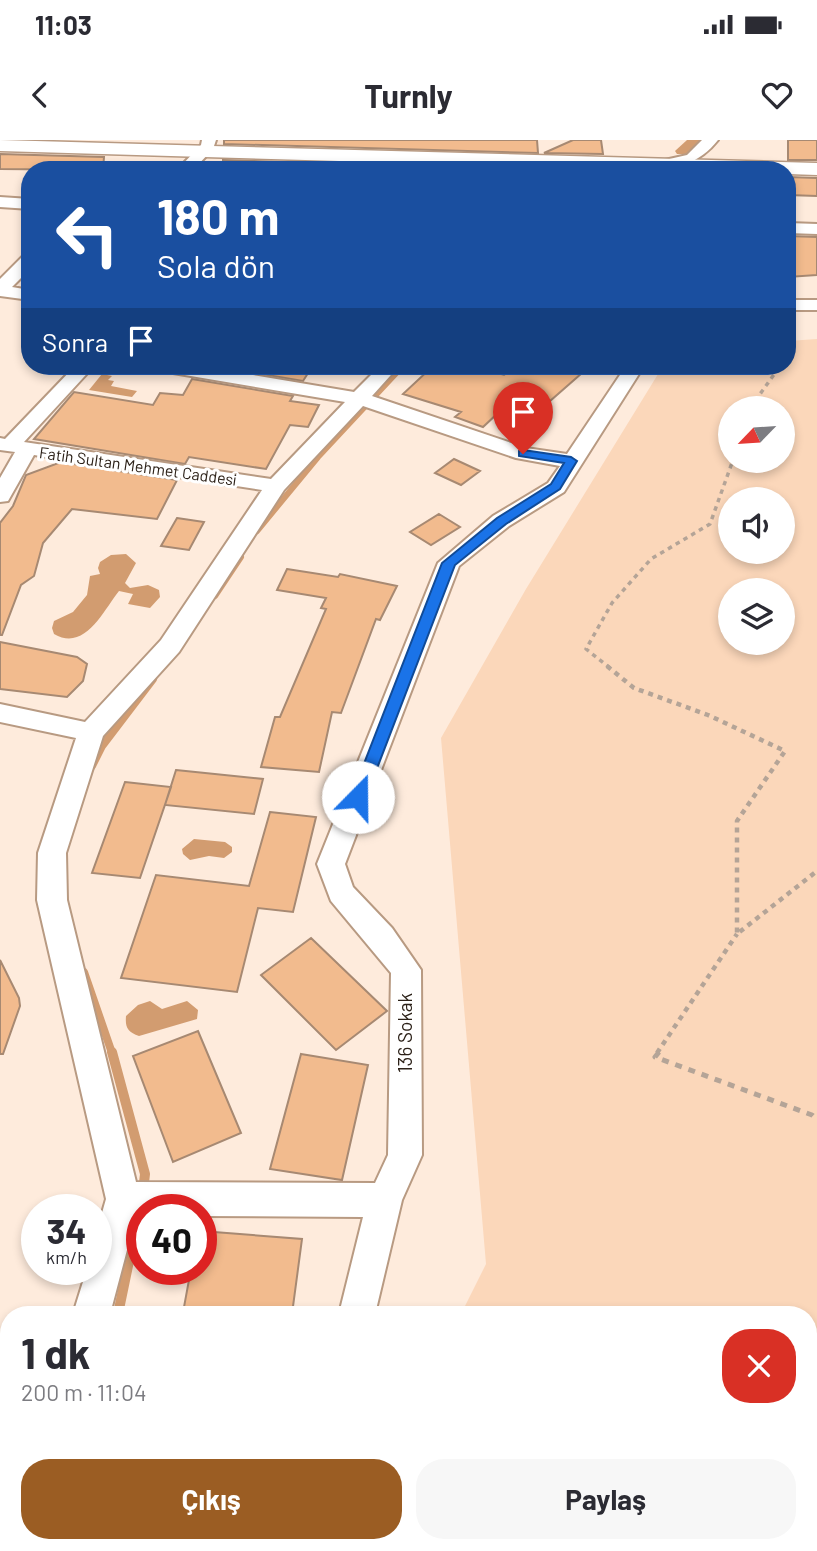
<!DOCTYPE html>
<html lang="tr">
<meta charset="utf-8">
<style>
body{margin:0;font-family:Barlow,sans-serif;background:#f7f7f7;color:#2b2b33;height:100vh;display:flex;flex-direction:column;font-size:26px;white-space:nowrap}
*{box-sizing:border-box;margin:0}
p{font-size:23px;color:#7c7c81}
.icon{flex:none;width:38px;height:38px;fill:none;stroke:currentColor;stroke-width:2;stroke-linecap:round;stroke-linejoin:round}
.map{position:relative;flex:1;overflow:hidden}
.details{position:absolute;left:0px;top:1166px;width:817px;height:247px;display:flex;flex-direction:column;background:#fff;border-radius:28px 28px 0 0;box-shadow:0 4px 10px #0003}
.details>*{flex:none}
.banner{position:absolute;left:21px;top:21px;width:775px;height:214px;border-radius:28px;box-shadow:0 4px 10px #0003;background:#1a4fa0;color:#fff;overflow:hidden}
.needle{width:46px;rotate:245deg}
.controls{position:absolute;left:718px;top:256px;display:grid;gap:14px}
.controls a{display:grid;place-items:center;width:77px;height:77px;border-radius:50%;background:#fff;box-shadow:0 4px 10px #0003;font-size:35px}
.speed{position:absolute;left:21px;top:1054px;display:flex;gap:14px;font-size:35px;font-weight:700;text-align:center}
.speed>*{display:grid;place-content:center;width:91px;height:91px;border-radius:50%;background:#fff;box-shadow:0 4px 10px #0003;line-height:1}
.speed small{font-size:18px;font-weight:400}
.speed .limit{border:10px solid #d22;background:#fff;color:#111}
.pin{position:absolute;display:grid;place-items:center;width:60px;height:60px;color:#fff;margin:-72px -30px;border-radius:50% 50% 50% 0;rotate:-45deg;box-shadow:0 0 7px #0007}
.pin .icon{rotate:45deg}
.me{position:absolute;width:77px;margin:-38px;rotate:22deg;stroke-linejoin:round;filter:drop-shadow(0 0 5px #0008)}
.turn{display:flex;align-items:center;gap:24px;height:147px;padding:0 21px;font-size:32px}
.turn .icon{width:91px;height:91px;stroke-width:2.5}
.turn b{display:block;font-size:49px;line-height:60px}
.then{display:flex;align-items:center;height:66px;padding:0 21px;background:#0003;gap:14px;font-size:26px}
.round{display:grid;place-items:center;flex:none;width:74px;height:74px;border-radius:28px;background:#f7f7f7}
.summary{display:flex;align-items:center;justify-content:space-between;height:119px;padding:0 21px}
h1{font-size:42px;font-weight:700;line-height:52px}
.action{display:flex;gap:14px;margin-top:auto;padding:14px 21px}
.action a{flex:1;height:80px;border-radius:28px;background:#9b5d23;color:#fff;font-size:28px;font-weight:700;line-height:80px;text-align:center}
.action a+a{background:#f7f7f7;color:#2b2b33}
.status{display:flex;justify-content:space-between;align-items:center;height:49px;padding:0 35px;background:#fff;direction:ltr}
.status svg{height:19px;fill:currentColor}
header{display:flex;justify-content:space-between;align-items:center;height:91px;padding:0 21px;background:#fff;font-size:32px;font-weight:700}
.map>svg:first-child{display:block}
.green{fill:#fbd7ba;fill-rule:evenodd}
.water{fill:#d29c70}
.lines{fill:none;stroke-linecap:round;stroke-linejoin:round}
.stream-far3{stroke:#d29c70;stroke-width:4.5}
.stream-far2{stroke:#d29c70;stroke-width:6}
.stream-far1{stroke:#d29c70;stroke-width:8}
.stream{stroke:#d29c70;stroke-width:10}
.canal{fill:#d29c70;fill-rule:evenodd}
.building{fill:#f2bb8e;stroke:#a78972;stroke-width:2}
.minor-casing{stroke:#b89a82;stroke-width:4}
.major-casing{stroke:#b89a82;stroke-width:3}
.path-far3{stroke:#b4a497;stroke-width:2.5;stroke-dasharray:3.5 3.5;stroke-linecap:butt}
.path-far2{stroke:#b4a497;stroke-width:3.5;stroke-dasharray:4.5 4.5;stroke-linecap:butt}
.path-far1{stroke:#b4a497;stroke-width:4.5;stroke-dasharray:5 5;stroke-linecap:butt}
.path{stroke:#b4a497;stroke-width:5;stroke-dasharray:7 7;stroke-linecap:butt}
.minor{fill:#fff;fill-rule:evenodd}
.major{fill:#fff;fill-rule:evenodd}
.route{fill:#1a73e8;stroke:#114b97;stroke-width:2}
.labels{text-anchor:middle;stroke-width:6;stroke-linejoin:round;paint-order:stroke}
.far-street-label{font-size:16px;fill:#2b2017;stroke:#fff}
.street-label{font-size:19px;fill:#2b2017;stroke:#fff}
</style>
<div class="status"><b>11:03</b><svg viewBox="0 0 49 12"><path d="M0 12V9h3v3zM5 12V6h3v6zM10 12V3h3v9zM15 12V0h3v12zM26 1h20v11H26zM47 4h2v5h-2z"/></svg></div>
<header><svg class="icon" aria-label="back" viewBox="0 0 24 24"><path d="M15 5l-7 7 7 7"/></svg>Turnly<svg class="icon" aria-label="heart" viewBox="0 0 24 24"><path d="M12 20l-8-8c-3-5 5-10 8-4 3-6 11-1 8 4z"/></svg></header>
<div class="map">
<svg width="817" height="1411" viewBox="0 0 817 1411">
<rect width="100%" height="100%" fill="#feebdc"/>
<!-- green -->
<path class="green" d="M817 199V1411H342L346 1404H808V1174H461L486 1124 441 598 526 449 663 226H788V201ZM730 268H782V320H730ZM730 359H782V411H730ZM730 450H782V502H730Z"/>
<!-- water -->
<path class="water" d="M102 234 112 236 108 240 114 241 111 246 137 251 132 257 89 250Z
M126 414 136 423 125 443 130 448 148 445 159 450 160 457 150 468 128 464 133 454 119 451C103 471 85 512 54 494L52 488 54 481 73 472 87 455 90 436 100 434 98 428 100 422 111 415Z
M194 699 225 702 232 707V712L224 718 209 716 190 720 183 714 182 709Z
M150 861 162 869 187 861 198 870 197 879 139 896C128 892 125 888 126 876L138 865Z"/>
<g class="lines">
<!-- stream-far3 -->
<path class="stream-far3" d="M399 231 403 226"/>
<!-- stream-far2 -->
<path class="stream-far2" d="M257 391 318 317 400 229
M215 456 241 417"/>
<!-- stream-far1 -->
<path class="stream-far1" d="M92 626 102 606 153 539
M84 832 112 913"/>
<!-- stream -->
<path class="stream" d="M112 912 145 1034 143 1051
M118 1174 140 1068"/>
<!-- canal -->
<path class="canal" d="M687 0H702L687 14H677L675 11Z"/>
</g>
<!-- building -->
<path class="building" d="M224 0H537L538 13 224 4Z
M573 0H601L603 14 544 13Z
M788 0H817V20H788Z
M0 14 104 17 103 30 0 29Z
M223 20 551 30H223Z
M788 37 817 38V56L788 55Z
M788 96 817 97V135L788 137Z
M213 226H283L310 230 303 241Z
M433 226H475L504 235 515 226H590L526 282 498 273 483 287 455 277 461 272 403 254Z
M192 239 293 256 290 261 319 265 308 287 290 285 266 329 189 317 185 324 34 299 74 252 153 265 160 253 183 255Z
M454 319 480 331 461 345 435 333Z
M61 322 177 340 157 379 72 369 43 403 34 436 21 445 2 495H0V383L13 366 26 335Z
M439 374 460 387 431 405 410 392Z
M177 378 204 382 189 410 161 406Z
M287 429 338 437 340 434 397 446 380 480 376 479 341 573 332 572 319 632 261 627 275 577H280L326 469 321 468 326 458 277 450Z
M0 502 77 517 87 524 83 541 67 557 0 549Z
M176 630 263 639 254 674 165 665Z
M125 642 171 647 140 738 92 733Z
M270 672 316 677 293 772 258 768 237 852 121 838 156 735 249 746Z
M311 798 387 871 336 910 261 835Z
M0 820 19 858 20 866 3 914H0Z
M198 891 241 993 173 1022 133 916Z
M301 914 368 925 342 1040 270 1029Z
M201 1091 302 1099 292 1174 184 1167 191 1129H201Z"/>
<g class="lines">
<!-- minor casing -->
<g class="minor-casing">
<path id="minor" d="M202 0H216L213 9 193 30H177L201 5Z
M702 0H718C699 24 676 30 646 30L644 27 647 24 687 15Z
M0 57 30 59V69L0 67Z
M788 83 817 84V94L788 93Z
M30 114V129L12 147 30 150V160L0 156V139L24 115Z
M788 160H817V170H788Z
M75 226H94L24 302 271 339 345 262 167 232 160 230 158 226H199L354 252 380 226H399L372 256 526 308 567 314 626 226H644L564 352 509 386 459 426 345 724 353 747 392 788 421 830 422 1015 402 1060 375 1174H339L363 1077 201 1076V1069H142V1076H136L110 1174H73L87 1129H96V1094L106 1059 37 760 38 713 76 598 0 582V564L85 582 161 500 262 350 34 315 8 361 0 362V338L15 312 0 310V298L5 299ZM363 266 516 318 560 326 548 343 493 376 438 423 317 724 331 761 391 833 388 1015 375 1043 136 1042 67 760 66 713 103 596 179 512 284 350Z
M9 1272V1311L0 1313V1273Z
M9 1326V1382L0 1385V1330Z
M171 1404H217L214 1411H168Z"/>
</g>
<!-- major casing -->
<g class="major-casing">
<path id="major" d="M0 0 817 23V35L788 34V30H649L0 11Z"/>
</g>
<!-- path-far3 -->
<path class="path-far3" d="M788 214 794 181
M777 231 780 226"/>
<!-- path-far2 -->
<path class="path-far2" d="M750 268 778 229
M610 528 586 509 612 463 651 419 710 384 733 320"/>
<!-- path-far1 -->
<path class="path-far1" d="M607 526 634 548 708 575 785 611 737 681V794L817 731
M657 913 737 794"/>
<!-- path -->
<path class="path" d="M659 912 655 917 812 975 817 980"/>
<!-- minor -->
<use href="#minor" class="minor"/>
<!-- major -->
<use href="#major" class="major"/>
</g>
<!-- route -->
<path class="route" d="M523 310 571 317 577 321 560 349 506 384 455 425 366 657 364 661H353L351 657 442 423 497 378 551 344 564 323 519 316V311Z"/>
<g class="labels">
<!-- far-street labels -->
<g class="far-street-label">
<text transform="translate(138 326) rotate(8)" y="6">Fatih Sultan Mehmet Caddesi</text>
</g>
<!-- street labels -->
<g class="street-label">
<text transform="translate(405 893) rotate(-90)" y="7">136 Sokak</text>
</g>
</g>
</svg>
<div class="controls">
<a><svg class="needle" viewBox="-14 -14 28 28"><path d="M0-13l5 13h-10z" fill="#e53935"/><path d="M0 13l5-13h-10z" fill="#7c7c81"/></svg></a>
<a><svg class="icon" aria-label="sound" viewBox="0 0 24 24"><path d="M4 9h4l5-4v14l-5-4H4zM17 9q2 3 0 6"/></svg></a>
<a><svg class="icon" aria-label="layers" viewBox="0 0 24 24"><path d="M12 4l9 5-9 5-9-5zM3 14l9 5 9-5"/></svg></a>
</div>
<div class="speed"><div>34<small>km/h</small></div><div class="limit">40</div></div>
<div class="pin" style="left:523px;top:314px;background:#d93025"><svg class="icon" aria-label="arrive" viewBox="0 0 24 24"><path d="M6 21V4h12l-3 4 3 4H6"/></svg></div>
<svg class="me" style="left:358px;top:657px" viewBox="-20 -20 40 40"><circle r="19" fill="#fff"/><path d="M0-13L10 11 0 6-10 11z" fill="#1a73e8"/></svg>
<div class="banner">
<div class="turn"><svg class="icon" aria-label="left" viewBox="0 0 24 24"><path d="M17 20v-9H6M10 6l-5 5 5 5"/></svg><div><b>180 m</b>Sola dön</div></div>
<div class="then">Sonra<svg class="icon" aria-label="arrive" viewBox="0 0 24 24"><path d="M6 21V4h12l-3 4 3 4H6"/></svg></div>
</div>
<section class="details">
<div class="summary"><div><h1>1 dk</h1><p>200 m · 11:04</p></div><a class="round" style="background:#d93025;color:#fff"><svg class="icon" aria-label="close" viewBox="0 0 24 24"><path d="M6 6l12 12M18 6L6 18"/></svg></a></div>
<div class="action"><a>Çıkış</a><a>Paylaş</a></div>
</section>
</div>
